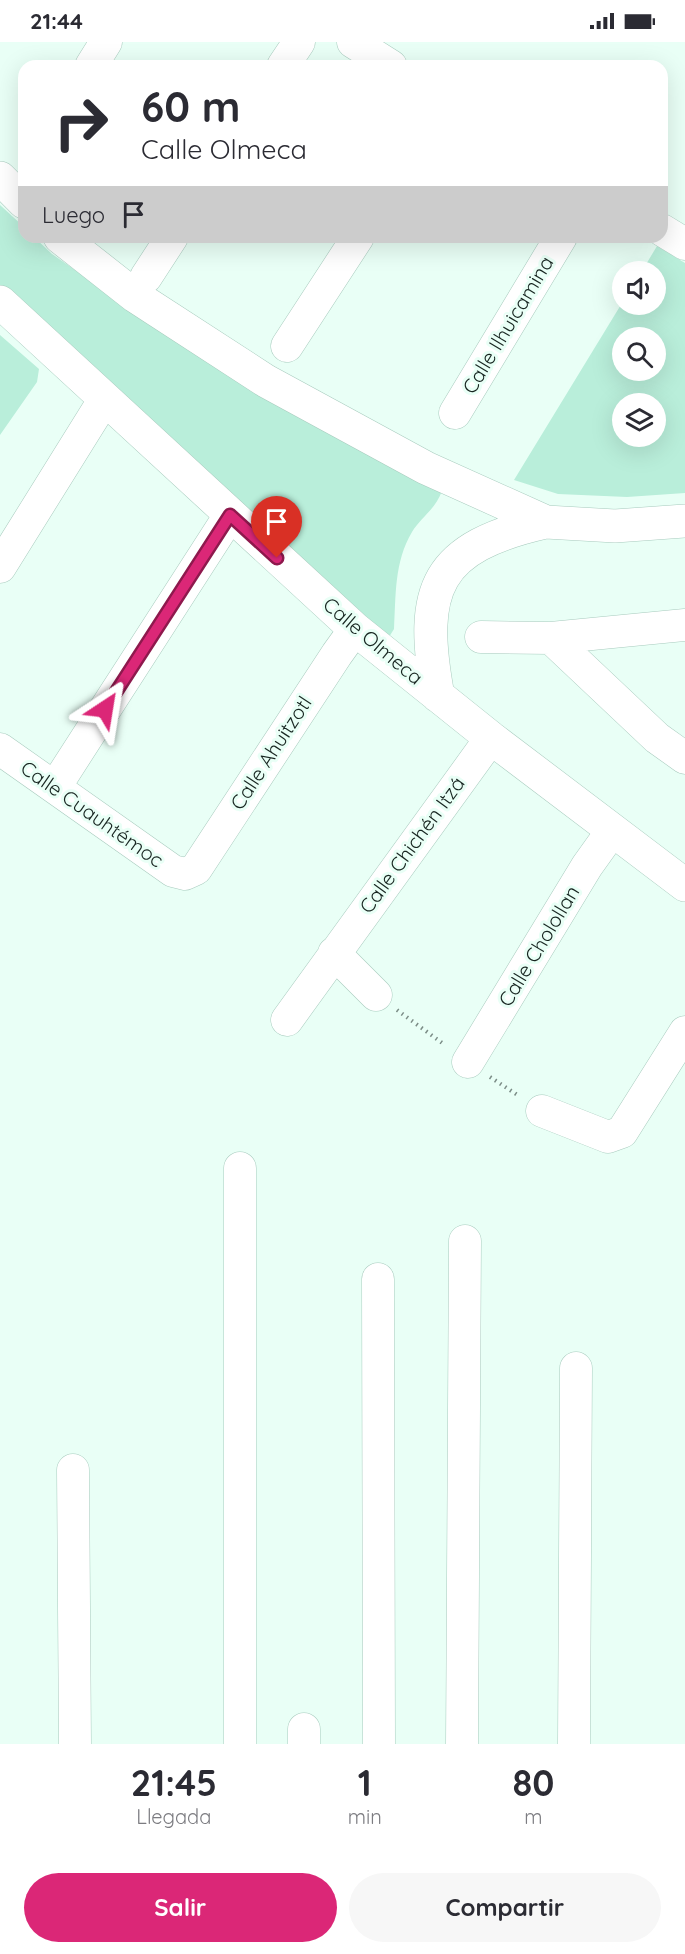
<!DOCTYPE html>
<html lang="es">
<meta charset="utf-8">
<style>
body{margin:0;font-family:Quicksand,sans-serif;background:#f7f7f7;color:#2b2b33;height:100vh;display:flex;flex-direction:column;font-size:22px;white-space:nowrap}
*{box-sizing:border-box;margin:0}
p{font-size:20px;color:#7c7c81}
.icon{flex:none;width:33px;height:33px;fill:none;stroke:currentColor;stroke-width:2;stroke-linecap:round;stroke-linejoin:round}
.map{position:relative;height:1702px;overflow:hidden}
.side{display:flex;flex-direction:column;background:#fff;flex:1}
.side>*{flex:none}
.top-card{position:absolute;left:18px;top:18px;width:650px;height:183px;border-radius:18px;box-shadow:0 6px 24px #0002;background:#fff;color:#2b2b33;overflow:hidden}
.buttons{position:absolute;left:612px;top:219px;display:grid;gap:12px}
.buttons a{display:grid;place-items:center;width:54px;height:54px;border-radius:50%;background:#fff;box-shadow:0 6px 24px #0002;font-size:30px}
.pin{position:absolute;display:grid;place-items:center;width:51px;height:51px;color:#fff;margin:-62px -26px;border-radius:50% 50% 50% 0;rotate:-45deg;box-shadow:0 0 6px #0007}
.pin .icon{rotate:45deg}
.me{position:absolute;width:66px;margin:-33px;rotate:33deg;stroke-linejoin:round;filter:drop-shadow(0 0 4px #0008)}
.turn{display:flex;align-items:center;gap:21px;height:126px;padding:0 24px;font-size:27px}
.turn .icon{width:78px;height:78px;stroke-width:2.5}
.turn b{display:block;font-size:42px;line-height:51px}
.then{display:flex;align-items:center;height:57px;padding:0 24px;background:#0003;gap:12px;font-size:22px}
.eta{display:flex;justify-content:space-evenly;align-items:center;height:102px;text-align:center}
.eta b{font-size:36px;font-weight:700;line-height:42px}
.cta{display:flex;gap:12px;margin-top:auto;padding:12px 24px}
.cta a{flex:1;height:69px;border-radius:36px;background:#db2777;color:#fff;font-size:24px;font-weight:700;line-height:69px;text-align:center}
.cta a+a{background:#f7f7f7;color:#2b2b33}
.status{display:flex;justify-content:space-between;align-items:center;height:42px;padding:0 30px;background:#fff;direction:ltr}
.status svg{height:16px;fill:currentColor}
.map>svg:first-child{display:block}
.green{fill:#b9eeda;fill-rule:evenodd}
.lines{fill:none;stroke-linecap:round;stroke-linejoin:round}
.street-casing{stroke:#a8cbbe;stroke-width:33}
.secondary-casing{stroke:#a8cbbe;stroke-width:34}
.path{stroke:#7c8d87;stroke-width:4;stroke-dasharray:1.5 4.5;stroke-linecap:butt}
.street{stroke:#fff;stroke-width:32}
.secondary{stroke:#fff;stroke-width:33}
.route-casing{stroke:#8e194d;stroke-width:15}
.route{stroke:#db2777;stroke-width:10}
.labels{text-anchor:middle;stroke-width:6;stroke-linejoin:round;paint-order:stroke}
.street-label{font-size:20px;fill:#172520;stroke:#e9fff6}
</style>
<div class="status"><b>21:44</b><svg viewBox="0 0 49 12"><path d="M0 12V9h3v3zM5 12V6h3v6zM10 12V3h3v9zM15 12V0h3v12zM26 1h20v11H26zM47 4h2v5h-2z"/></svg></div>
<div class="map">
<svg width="685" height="1702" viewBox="0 0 685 1702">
<rect width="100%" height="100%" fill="#e9fff6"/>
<!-- green -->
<path class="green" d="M0 163 24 185V195H34L52 212 204 318 407 434 442 449C435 468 421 475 412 490 394 520 396 554 394 587L389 595 0 248Z
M657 204 685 221V451L627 455 558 452 514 438 622 261V262H656V230L642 229ZM622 296H656V328H622ZM622 362H656V394H622Z
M0 293 39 327 37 340 0 393Z"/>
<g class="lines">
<!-- street casing -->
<g class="street-casing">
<path id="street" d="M353 0 391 24
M91 24 106 0
M283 24 299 0
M662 188 685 202
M146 235 172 195
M287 304 358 195
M455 371 561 195
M0 525 104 358
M481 595 551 596 685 583
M551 596 657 696 685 716
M0 707 173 829 185 832 196 827 337 612 355 587
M55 745 230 473
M334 911 376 953
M287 978 491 696
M468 1020 587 824 612 789
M542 1069 608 1095 622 1090 685 990
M240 1126V1702
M378 1237 379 1702
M73 1428 75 1702
M304 1687V1702
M462 1702 465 1199
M574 1702 576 1326"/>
</g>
<!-- secondary casing -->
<g class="secondary-casing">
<path id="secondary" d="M0 136 24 160
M60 195 135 254 266 339 426 426 546 480 615 484 685 479
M0 260 355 587 491 696 685 843
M438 654C418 546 435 505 546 480"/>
</g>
<!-- path -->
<path class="path" d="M397 968 445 1003
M490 1035 519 1054"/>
<!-- street -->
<use href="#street" class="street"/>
<!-- secondary -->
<use href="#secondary" class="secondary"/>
</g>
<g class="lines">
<!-- route casing -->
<g class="route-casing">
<path id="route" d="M105 667 230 473 277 516"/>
</g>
<!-- route -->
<use href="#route" class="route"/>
</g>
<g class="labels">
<!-- street labels -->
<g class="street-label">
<text transform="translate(508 283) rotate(-59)" y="7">Calle Ilhuicamina</text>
<text transform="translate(373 599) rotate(40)" y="7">Calle Olmeca</text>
<text transform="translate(271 711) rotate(-57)" y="7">Calle Ahuitzotl</text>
<text transform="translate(92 772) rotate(35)" y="7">Calle Cuauhtémoc</text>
<text transform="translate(412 803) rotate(-54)" y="7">Calle Chichén Itzá</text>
<text transform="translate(539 904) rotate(-59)" y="7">Calle Cholollan</text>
</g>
</g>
</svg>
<div class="buttons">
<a><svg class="icon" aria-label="sound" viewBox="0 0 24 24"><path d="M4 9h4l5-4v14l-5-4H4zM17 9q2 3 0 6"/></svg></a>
<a><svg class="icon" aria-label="search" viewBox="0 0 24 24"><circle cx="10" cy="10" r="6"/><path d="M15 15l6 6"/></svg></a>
<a><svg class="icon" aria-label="layers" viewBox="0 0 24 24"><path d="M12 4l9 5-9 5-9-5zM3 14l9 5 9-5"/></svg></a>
</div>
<div class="pin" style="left:277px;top:516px;background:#d93025"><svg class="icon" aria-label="arrive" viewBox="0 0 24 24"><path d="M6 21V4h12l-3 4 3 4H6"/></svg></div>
<svg class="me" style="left:105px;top:667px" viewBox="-20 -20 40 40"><path d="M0-17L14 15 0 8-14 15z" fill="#db2777" stroke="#fff" stroke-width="4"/></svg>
<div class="top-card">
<div class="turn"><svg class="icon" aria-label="right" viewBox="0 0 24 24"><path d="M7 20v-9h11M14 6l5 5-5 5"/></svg><div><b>60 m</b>Calle Olmeca</div></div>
<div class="then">Luego<svg class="icon" aria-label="arrive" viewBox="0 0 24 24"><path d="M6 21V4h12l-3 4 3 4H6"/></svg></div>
</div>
</div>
<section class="side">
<div class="eta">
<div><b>21:45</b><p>Llegada</p></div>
<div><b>1</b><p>min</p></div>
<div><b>80</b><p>m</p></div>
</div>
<div class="cta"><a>Salir</a><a>Compartir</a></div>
</section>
